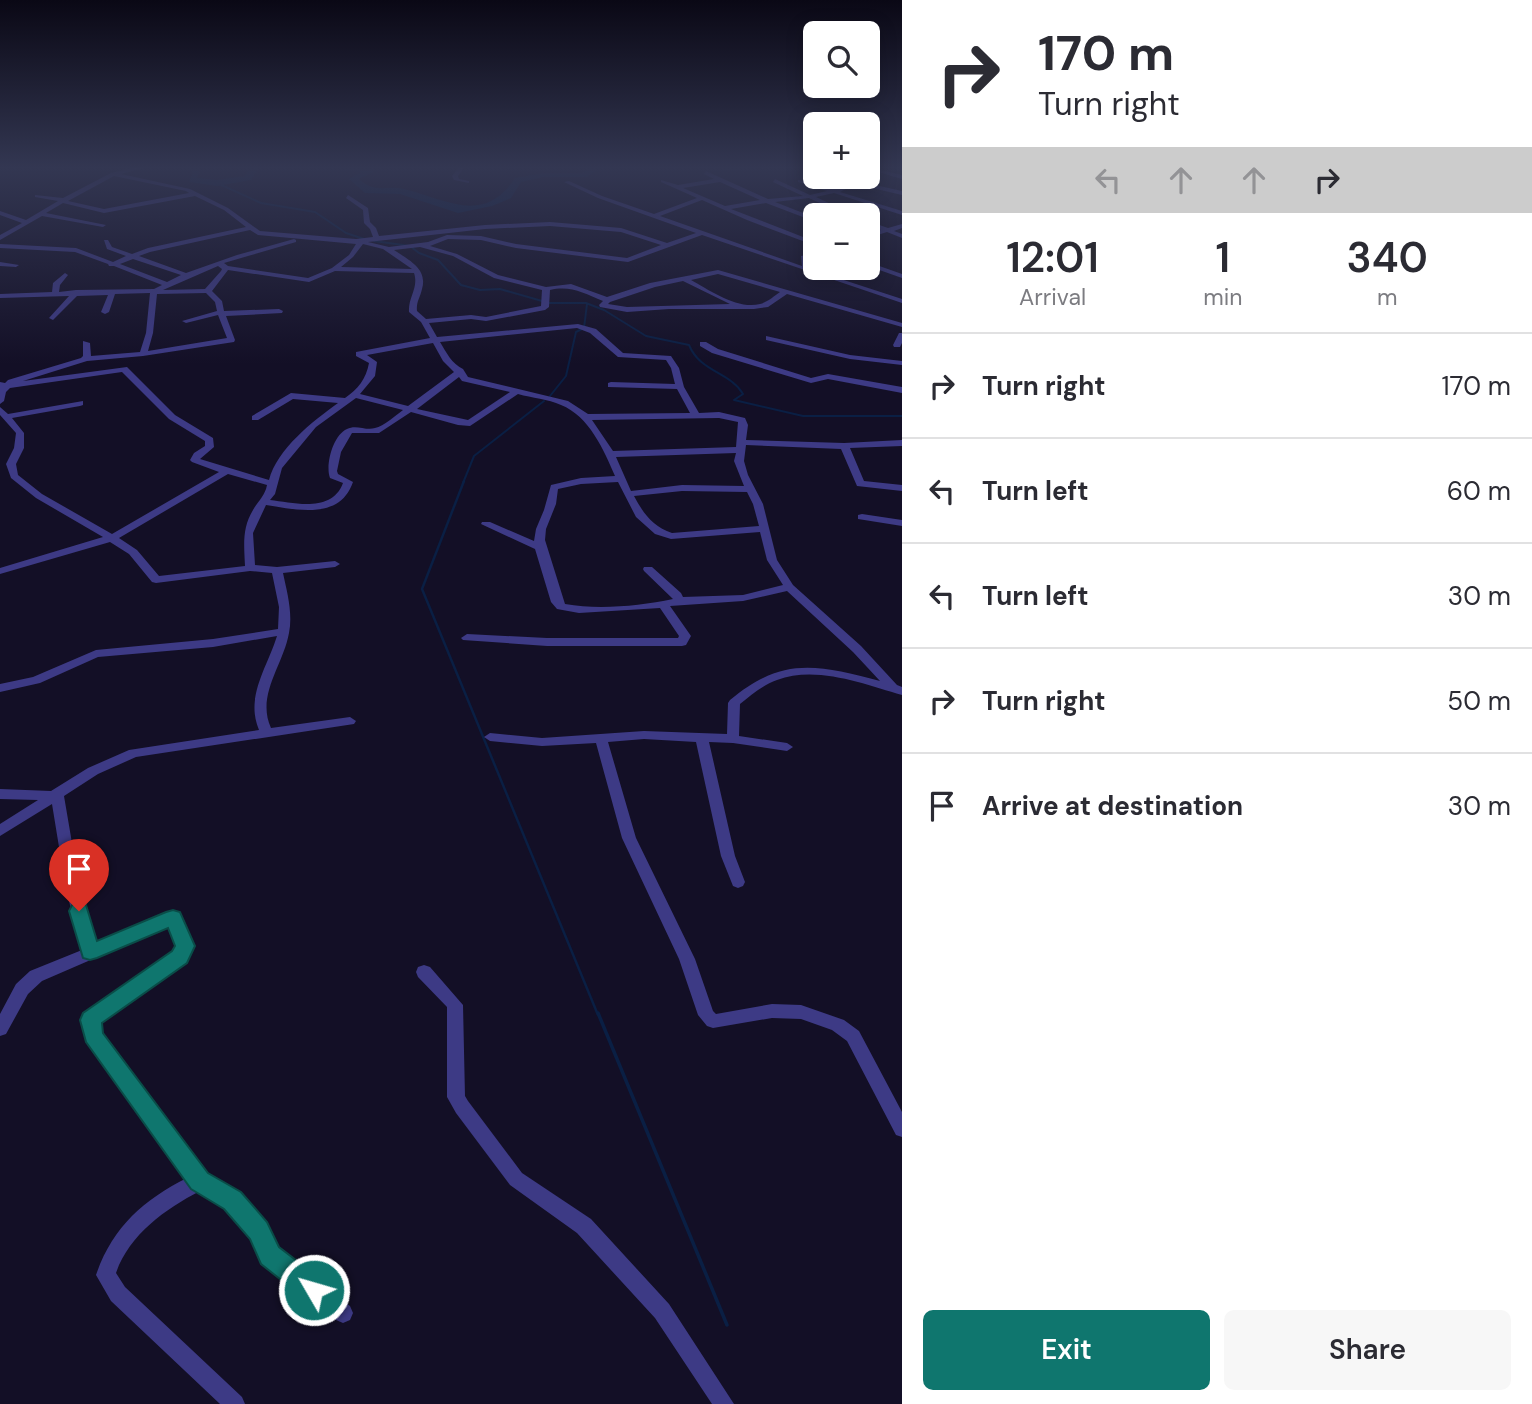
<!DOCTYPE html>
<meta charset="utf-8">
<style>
body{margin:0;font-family:"DM Sans",sans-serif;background:#f7f7f7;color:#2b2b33;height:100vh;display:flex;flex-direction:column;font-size:26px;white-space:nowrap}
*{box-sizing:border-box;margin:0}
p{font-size:23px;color:#7c7c81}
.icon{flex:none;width:38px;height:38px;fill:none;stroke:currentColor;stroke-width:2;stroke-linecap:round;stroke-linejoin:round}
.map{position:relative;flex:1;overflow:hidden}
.side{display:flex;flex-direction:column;background:#fff;width:630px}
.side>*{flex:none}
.hud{background:#fff;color:#2b2b33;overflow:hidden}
.tools{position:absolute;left:803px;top:21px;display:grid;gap:14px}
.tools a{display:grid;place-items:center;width:77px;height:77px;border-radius:10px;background:#fff;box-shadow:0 4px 18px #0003;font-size:35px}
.pin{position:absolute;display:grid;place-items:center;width:60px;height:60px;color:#fff;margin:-72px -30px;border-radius:50% 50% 50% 0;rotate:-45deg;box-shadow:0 0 7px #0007}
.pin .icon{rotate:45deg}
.me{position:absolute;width:77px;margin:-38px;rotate:308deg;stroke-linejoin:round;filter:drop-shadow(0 0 5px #0008)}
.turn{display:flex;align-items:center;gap:24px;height:147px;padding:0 21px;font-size:32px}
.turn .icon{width:91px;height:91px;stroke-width:2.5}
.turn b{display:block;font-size:49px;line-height:60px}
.lanes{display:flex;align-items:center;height:66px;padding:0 21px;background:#0003;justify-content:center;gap:35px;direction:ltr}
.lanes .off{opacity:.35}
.eta{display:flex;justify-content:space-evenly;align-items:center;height:119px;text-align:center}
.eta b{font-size:42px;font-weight:600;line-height:49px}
.action{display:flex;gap:14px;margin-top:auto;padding:14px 21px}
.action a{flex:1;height:80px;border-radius:10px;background:#0f766e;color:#fff;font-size:28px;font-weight:600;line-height:80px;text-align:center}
.action a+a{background:#f7f7f7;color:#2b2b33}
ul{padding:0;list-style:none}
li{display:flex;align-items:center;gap:21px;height:105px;padding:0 21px;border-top:2px solid #e1e1e2}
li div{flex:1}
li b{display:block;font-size:26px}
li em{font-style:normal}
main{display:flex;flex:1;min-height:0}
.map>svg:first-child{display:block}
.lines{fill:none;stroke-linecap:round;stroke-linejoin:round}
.stream-far2{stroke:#0a1f44;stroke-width:2}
.stream-far1{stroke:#0a1f44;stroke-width:2.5}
.stream{stroke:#0a1f44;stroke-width:3.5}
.river{fill:#0a1f44;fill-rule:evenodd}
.minor{fill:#3d3a85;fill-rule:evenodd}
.route{fill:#0f766e;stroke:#0a4d48;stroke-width:2}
</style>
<main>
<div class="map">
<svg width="902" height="1404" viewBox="0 0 902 1404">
<rect width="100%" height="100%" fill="#130f26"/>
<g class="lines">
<!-- stream-far2 -->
<path class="stream-far2" d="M217 183 261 203 315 212 346 233 364 239
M374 241 410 246 419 253 438 260 461 285 480 290 500 289 542 301
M548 303H586L604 310 646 336 689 345C700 372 730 372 743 394L734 400 803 416H902
M550 396 566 376 576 332 584 328 587 304
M463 483 474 456 544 401"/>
<!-- stream-far1 -->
<path class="stream-far1" d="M464 481 422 589 598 1015"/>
<!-- stream -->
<path class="stream" d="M598 1013 727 1325"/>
<!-- river -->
<path class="river" d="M184 167 201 169 197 178 217 180 245 176 251 167H259L251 180 217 186 189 182 193 172Z
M331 167 373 168V172L359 179C376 194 384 185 404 189 446 199 484 226 515 178L544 173H583L590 167H601L587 177H544L521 182 511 198 492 206 458 213 400 194 365 193 349 179 361 172Z
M716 167H765L727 171Z"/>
<!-- minor -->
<path class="minor" d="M136 167H147L121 174 190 189 228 208 260 231 356 239 373 237 370 229 364 223 363 210 346 198 348 195 368 208 370 222 376 228 379 236 485 225 550 222 621 228 667 243 696 233 598 198 564 182 569 181 602 196 654 214 697 198 661 182V180L678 185 714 179 704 174 706 171 768 199 803 196 773 182 775 179 810 195 827 191 798 182V180C819 182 837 200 854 177H860L857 181 902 191V195L855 184 840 192 902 211V215L834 193 816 197 854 215H846L809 198 775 202 816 218V222L766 203 731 209 816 242V246L747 220 702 200 660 216 802 266 801 256 806 255 809 266 813 270 902 299V303L702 235 628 262 516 248 481 240 448 239 430 246 457 254 498 275 546 287 571 284 607 297 650 283 718 270 902 323V327L787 294 768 307 754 309H669L627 312 600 307 599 305 603 301C584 293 570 285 550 290L549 307 545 310 486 321 471 319 429 323 437 337 578 324 596 329 623 353 671 356 679 368 684 387 699 413 719 412 745 418 748 425 746 440 844 443 902 440V446L850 448 864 481 902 485V491L857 486 841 449 746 445 744 461 748 475 763 504 777 560 793 585 861 646 897 685 902 687V695C864 684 816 665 777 680 763 685 751 695 740 704L739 736 787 743 793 747 787 751 733 743 709 742 735 856 745 882 743 886 738 888 733 886 721 856 696 742 644 739 608 742 636 838 695 959 713 1011 716 1014 772 1004 801 1005 844 1020 859 1031 902 1112V1137L896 1135 847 1041 832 1030 801 1019 772 1018 713 1028 707 1026 698 1015 679 959 622 838 596 743 542 746 490 741 484 737 490 733 542 738 644 731 727 734 728 703 730 700C782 656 818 665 880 681L853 652 787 591 743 601 670 606 691 636 686 645 682 646H547L463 640 461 638 467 634 547 638H678L679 636 660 608 579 613 557 609 551 602 535 549 481 524 482 522H490L534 541 536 529 544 510 551 485 581 478 615 476C604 450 589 416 561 405 548 399 532 398 518 394L470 426 458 425 411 412 379 433H352L341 452 337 471 338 474 353 482C340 520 298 510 266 505L253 533 255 565 277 567 335 561 340 564 335 567 283 573C287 592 293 613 289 633 283 666 256 695 271 728L350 717 356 721 354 724 136 757 98 774 64 796 80 890 95 944 173 912 178 914 193 946 185 961 99 1023 101 1033 206 1175 239 1194 265 1224 277 1249 350 1306 353 1313 350 1320 343 1323 336 1320 263 1263 251 1238 225 1206 200 1191C165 1209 129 1235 116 1273L125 1287 242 1397 245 1404H220L111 1301 96 1275C112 1228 143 1200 187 1178L87 1041 82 1020 84 1015 174 953 177 946 169 926 42 981 28 994 6 1034 0 1036V1014L16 984 30 971 82 950 66 890 52 804 0 836V824L38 800 0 799V789L51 791 88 768 129 750 259 730C245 697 267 668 277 636L213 647 98 657 40 683 0 692V684L33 677 96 650 213 639 278 629 279 607 272 573 250 571 156 583 152 582 129 554 110 542 0 574V568L103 537 36 498 11 478 6 464 14 448 16 433 0 415V407L8 414 83 401V405L80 406 12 418 24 433V448L16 464 18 475 42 494 112 534 219 472 192 462 190 460 194 453 205 446V441L169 419 122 372 10 388 6 392 4 401 0 404V382L5 383 8 380 81 358 83 356V341L90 343 91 356 140 352 146 333 150 293 115 294 109 312 105 314 101 312 108 295 77 296 53 320 49 318 69 296 0 298V294L52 292 53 283 65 273 68 275 60 285 59 292 76 290 154 289 162 285 114 266H109L108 264 75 252 0 248V244L76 248 113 262 126 256 107 249 104 240H108L112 247 132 254 148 248 246 227 224 210 195 196 104 213 63 203 46 213 106 225 103 227 42 216 0 240V235L22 223 0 215V211L26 220 58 201 35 197V195L63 198 111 173ZM114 176 186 191 189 193 104 209 68 201ZM720 182 760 200 725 206 683 188ZM550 226 621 232 661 245 627 258 516 244 481 236 447 235 428 242 389 247 368 242 485 229ZM250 230 258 235 356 244 349 255 332 268 308 278 228 266 224 263 296 242V240L294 239 237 255 186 273 139 256 150 252ZM363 244 383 249 412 269 341 267 353 257ZM420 247 453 256 494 278 542 290 541 306 486 317 471 315 426 319 417 311C416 302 420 298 422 289 428 269 409 260 394 250ZM133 259 181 275 167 282 120 264ZM218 266 222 269 221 271 205 289 163 290ZM228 270 309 282 335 271 414 273C419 288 408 297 409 312L421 322 430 338 356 352V356L369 363C366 379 358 389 345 398L291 393 252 416V420H258L293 399 338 403C313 421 277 449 269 480L200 459 214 447 213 438 175 415 127 367 23 381 87 361 143 356 234 342 235 340 226 316 282 313 283 311 279 309 224 311 222 301 212 291ZM718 274 780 292C774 296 768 302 760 304 738 310 709 290 691 280ZM683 281 730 304 627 307 608 304 610 302 655 287ZM206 293 215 302 217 311 182 321 186 323 218 315 227 338 148 351 153 333 157 294ZM577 328 590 333 618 357 666 360 671 368 675 384 611 382 608 383V387L677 389 690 413 588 414 568 401 468 377 463 369C452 364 446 352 440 342ZM433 343 443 361 454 372 408 406 360 394 375 376 377 362 367 355ZM459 377 462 381 510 392 468 420 417 409ZM356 398 403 410C395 416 384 426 375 428 366 431 356 424 347 429 333 435 325 465 330 478L343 483C332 513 295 503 270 500L275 494 282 468 316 427ZM719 418 738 422 736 447 613 451 592 420ZM736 453 734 461 744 486 682 485 631 491 616 457ZM228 474 267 485C265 496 258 501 253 510 242 528 244 545 245 566L159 576 137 550 119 538ZM618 482 636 517 655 534 671 539 760 532 767 560 783 585 743 595 683 597 681 593 652 567H644L643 569 644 571 673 599C639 606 599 610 565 604L545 540 546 529 556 504 558 489 581 484ZM682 491 747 492 753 504 759 526 672 533C653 527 643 513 634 496Z
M459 167H465L458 176 459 179 469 181V183L454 180 452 176Z
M868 167 902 175V179L868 169Z
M868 221 888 228 902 224V228L894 231 902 234V238L887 232 868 238V234L881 230 868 225Z
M0 262 19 265 16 267 0 266Z
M868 262 902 274V278L868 266Z
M899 333H902V343L900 347H894L893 345Z
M766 336 850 355 902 361V365L850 359 766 340Z
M700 342H706L718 349 811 378 828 374 902 387V393L828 379 811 383 712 353 700 346Z
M862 514 902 520V526L858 519V515Z
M424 965 430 967 463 1005 465 1096 468 1101 522 1173 591 1219 669 1304 734 1404H712L655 1318 577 1233 510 1185 456 1113 447 1097V1007L418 977 416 972 418 967Z"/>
</g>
<!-- sky -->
<linearGradient id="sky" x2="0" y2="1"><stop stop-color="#0a0815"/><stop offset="0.46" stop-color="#333752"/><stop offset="1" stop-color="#333752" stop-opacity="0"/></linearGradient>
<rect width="902" height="364" fill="url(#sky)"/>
<!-- route -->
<path class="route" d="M79 903 86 905 97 941 166 912 173 910 180 912 195 946 187 963 102 1023 103 1033 208 1173 241 1192 267 1222 279 1247 323 1281 327 1290 323 1299 314 1303 305 1299 261 1264 250 1239 224 1209 191 1189 86 1042 80 1020 83 1013 172 951 175 946 168 928 97 958 90 960 83 958 69 911 72 905Z"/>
</svg>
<div class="tools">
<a><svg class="icon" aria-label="search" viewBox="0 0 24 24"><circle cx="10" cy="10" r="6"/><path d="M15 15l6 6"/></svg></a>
<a>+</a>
<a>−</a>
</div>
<div class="pin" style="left:79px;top:911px;background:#d93025"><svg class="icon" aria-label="arrive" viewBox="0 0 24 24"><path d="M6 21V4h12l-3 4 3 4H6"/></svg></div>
<svg class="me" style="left:314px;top:1290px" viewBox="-20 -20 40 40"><circle r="17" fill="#0f766e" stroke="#fff" stroke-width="3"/><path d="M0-11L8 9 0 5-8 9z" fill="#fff"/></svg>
</div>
<section class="side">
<div class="hud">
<div class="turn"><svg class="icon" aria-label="right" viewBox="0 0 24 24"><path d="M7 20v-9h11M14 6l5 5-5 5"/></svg><div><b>170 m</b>Turn right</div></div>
<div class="lanes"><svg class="icon off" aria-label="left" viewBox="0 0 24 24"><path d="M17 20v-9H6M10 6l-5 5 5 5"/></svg><svg class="icon off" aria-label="ahead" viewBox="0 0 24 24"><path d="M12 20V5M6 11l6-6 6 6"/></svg><svg class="icon off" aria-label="ahead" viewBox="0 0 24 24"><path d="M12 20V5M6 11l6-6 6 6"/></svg><svg class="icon" aria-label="right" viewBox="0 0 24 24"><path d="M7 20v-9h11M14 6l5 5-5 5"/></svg></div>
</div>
<div class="eta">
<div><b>12:01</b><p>Arrival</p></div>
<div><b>1</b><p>min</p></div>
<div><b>340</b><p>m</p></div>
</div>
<ul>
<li><svg class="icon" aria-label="right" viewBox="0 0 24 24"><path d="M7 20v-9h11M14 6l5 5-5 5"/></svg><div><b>Turn right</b></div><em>170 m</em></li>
<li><svg class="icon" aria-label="left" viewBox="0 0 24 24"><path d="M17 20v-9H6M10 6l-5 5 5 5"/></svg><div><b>Turn left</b></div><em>60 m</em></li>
<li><svg class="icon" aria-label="left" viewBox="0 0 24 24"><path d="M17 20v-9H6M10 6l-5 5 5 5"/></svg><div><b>Turn left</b></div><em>30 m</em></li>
<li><svg class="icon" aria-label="right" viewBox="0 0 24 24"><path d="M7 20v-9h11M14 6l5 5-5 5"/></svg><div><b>Turn right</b></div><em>50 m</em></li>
<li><svg class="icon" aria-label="arrive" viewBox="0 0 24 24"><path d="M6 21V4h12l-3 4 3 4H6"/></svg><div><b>Arrive at destination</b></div><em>30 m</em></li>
</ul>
<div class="action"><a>Exit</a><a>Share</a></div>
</section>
</main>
